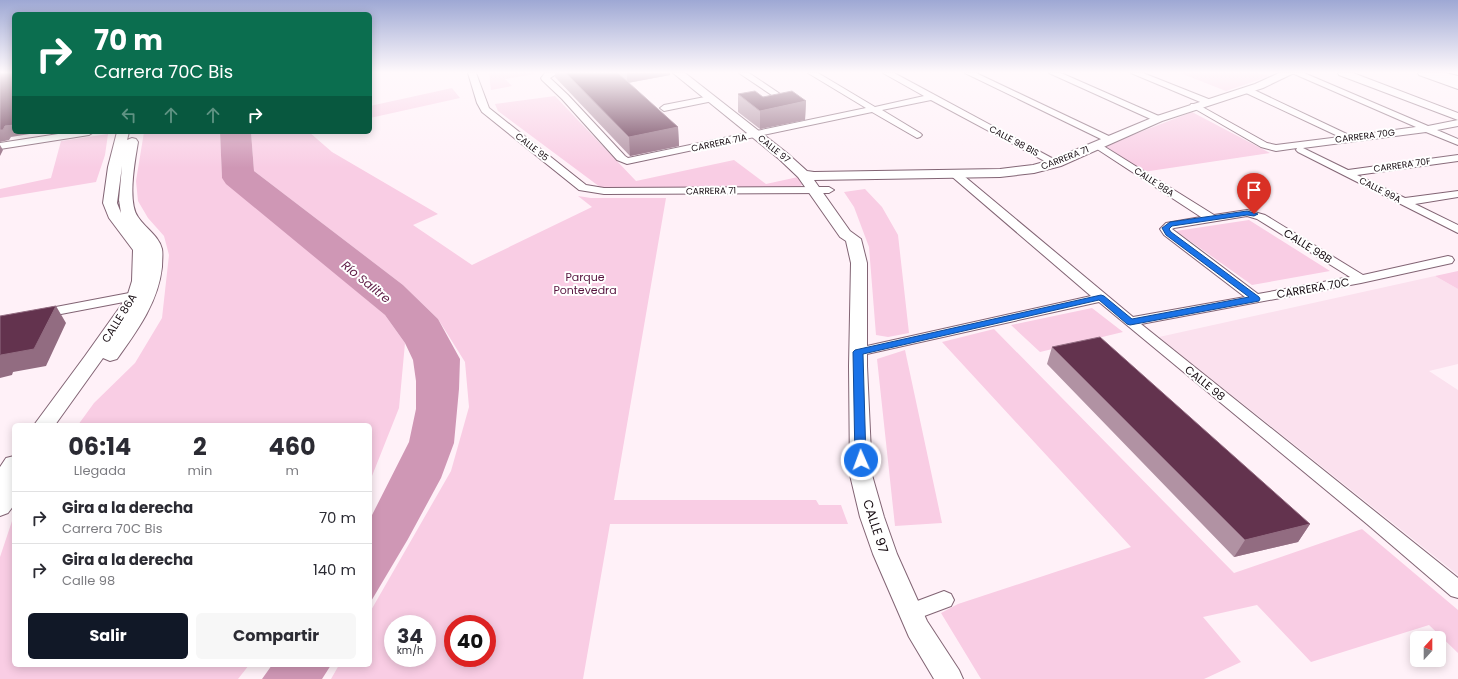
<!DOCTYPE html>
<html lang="es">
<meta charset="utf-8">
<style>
body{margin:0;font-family:Poppins,sans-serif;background:#f7f7f7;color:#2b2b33;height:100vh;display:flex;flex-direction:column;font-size:15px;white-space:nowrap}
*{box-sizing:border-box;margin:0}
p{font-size:13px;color:#7c7c81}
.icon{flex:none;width:22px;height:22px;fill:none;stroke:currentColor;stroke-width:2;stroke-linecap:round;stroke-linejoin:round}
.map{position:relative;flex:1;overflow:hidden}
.side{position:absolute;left:12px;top:423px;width:360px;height:244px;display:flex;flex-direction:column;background:#fff;border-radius:6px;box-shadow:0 2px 10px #0003}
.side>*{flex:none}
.hud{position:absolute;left:12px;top:12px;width:360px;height:122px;border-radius:6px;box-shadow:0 2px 10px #0003;background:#0b6e4f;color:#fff;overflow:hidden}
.needle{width:26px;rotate:21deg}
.fabs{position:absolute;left:1410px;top:631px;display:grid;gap:8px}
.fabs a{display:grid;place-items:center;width:36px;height:36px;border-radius:6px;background:#fff;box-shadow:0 2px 10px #0003;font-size:20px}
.speed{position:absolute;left:384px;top:615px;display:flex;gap:8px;font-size:20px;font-weight:700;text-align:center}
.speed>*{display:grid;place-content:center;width:52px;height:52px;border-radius:50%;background:#fff;box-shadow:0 2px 10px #0003;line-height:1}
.speed small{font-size:10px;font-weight:400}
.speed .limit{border:6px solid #d22;background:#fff;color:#111}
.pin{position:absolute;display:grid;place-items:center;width:34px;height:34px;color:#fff;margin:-41px -17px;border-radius:50% 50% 50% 0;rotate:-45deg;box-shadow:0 0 4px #0007}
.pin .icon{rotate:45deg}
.me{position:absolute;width:44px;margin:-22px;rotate:358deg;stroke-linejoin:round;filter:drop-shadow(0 0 3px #0008)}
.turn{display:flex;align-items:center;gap:14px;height:84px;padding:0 16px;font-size:18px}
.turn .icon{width:52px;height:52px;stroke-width:2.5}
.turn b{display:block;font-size:28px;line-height:34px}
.lanes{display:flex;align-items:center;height:38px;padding:0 16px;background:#0003;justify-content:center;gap:20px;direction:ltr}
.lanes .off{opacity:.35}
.eta{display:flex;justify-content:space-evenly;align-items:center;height:68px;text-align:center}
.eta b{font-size:24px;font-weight:700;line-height:28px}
.primary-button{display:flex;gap:8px;margin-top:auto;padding:8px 16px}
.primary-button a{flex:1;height:46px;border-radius:6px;background:#111827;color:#fff;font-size:16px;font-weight:700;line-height:46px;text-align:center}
.primary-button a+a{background:#f7f7f7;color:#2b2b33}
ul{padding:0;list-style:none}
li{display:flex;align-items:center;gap:12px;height:52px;padding:0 16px;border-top:1px solid #e1e1e2}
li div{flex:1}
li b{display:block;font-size:15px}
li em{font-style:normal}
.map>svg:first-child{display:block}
.built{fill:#fbe1ee}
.green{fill:#f9cde4;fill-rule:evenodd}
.water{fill:#cf97b5}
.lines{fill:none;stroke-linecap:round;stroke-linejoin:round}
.minor-casing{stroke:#826474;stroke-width:2}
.tertiary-casing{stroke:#826474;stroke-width:2}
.primary-casing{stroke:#826474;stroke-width:2}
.minor{fill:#fff;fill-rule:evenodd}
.tertiary{fill:#fff;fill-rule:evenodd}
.primary{fill:#fff;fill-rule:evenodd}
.wall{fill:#b192a3}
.shaded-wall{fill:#926c81}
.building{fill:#63334e;stroke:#926c81}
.route{fill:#1a73e8;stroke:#114b97}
.labels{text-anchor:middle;stroke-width:4;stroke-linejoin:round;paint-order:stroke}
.far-street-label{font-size:9px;fill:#150a10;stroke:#fff}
.street-label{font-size:11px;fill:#150a10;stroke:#fff}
.park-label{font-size:11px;fill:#56143e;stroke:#fff}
.water-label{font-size:12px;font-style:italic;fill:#5f1d46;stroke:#fff}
.near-street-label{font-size:13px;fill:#150a10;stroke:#fff}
</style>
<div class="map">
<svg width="1458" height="679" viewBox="0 0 1458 679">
<rect width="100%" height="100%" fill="#fff1f8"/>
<!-- built -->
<path class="built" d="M1435 276 1458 289V364L1429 371 1458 390V575L1159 337Z"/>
<!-- green -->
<path class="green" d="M489 73H533L535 74 505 79 512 86 491 90Z
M1180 73H1258L1270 76 1226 91Z
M452 88 460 98 370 118V106Z
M555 96 636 181 734 160 766 184 798 177 806 182 799 187 607 189 600 187 498 111 495 104Z
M1192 112 1270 153 1143 172 1104 146Z
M144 132H220L222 178 385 315 405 343 399 408 370 481V425H78L94 403 135 363 162 318 169 255 164 236 148 218 138 201 136 181Z
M251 132H309L332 152 438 214 413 225 472 265 592 207 578 196 591 198H666L614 500H816L819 505H841L848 524H610L583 679H331L339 665H370V612L451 471 469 407 465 362 438 319 403 285 254 171ZM393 624H427V658H393ZM453 624H487V658H453Z
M108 134 105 155 96 182 0 198V189L51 178 61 141Z
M865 189 882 207 898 235 909 333 888 337 876 335 869 247 854 207 844 192Z
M1249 220 1330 271 1252 285 1176 231Z
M1458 271V289L1435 276Z
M1092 308 1123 332 1040 352 1011 325Z
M994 329 1234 573 1362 529 1458 610V653L1429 625 1311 662 1257 605 1203 617 1241 662 1204 679H981L941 613 958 604 1131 547 942 342Z
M905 350 942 523 895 526 877 359Z
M14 515V665H249L238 679H0V557Z"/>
<!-- water -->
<path class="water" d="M220 132H251L254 171 403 285 438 319 460 359 459 389 454 443 441 478 408 539 370 603V519L409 442 416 409V381L413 360 405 343 385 315 226 184 222 178Z
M272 665H331L322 679H262Z"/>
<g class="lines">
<!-- minor casing -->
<g class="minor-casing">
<path id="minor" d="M468 73H476L489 108 586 185 604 188 829 187 834 190 829 193 604 194 579 190 482 112 477 103Z
M545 73H558L550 78 568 95 625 156 628 158 866 108 808 73H818L875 107 924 96 883 73H894L1061 163 1060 165H1052L931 100 882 110 920 133 922 135 920 137 917 138 872 112 627 164 617 160 562 99 542 80 541 78Z
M739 73H749L795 104 791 107 788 106Z
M965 73H976L1113 138 1115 140 1113 142H1107Z
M1049 73H1061L1161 117 1163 119 1158 122 1155 121Z
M1131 73H1143L1211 100 1212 102 1208 105 1205 104Z
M1292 73H1304L1428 126 1458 120V126L1437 130 1458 139V145L1426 132 1303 148 1348 170 1458 155V161L1357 175 1405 198 1458 191V197L1415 204 1458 225V233L1298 152 1296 150 1297 148 1276 151 1261 147 1190 106 1191 104H1197L1267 143 1276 145 1340 137 1244 92 1243 90 1244 88H1250L1351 136 1416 127Z
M710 96 713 97 714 99 713 101 664 111 660 108 664 105Z
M71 132H94L89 135 0 149V143Z
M1097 142 1214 215 1247 210 1265 215 1363 275 1448 256 1452 257 1454 260 1452 263 1361 283 1141 324 1458 578V598L1451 596 1367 524 1099 302 858 356 853 355 851 352 853 349 858 348 1091 296 950 175 949 173 954 170 958 171 1133 317 1245 297 1164 235 1160 229 1166 223 1201 217 1094 147 1092 145 1094 143ZM1247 216 1257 219 1350 277 1258 294 1172 229 1174 228Z
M145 290 150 291 151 294 150 297 40 318 35 317 33 314 35 311 40 310Z
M944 591 951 594 954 600 951 606 911 621 904 618 901 612 904 606Z"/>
</g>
<!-- tertiary casing -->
<g class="tertiary-casing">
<path id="tertiary" d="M673 73H685L787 153 807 171 814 172 1000 169 1033 165 1051 160 1154 117 1255 84 1279 73H1294L1263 88 1162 121 1061 166 1034 173 1000 177 814 180 850 231 861 239 867 263V366L872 475 884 517 897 554 927 621 959 670 963 679H934L909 637 873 554 860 517 850 475 849 366 851 263 846 241 840 237 798 177 779 159Z
M1338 73H1353L1458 113V120L1339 75Z
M1418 73H1433L1458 82V89L1419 75Z
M117 132H129L127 140 132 138 136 139 138 142C135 160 127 202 138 217 145 228 159 236 162 249 163 254 162 261 162 267 158 303 137 331 117 359L110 361 103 358 55 425H34L85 356 127 297 132 281 133 250 109 218 103 203 108 167ZM122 166 119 200 121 213 117 203Z
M14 456V505L8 513 0 516V467L6 458Z"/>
</g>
<!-- primary casing -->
<g class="primary-casing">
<path id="primary" d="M1422 73H1446L1458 76V84L1424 76Z"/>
</g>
<!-- minor -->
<use href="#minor" class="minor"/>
<!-- tertiary -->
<use href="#tertiary" class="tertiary"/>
<!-- primary -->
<use href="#primary" class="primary"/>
</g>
<!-- wall -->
<path class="wall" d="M555 73H670V75L628 83 678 127 679 146 630 156 555 77Z
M738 94 806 101 805 120 760 129 738 112Z
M1052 347 1310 524 1298 542 1234 557 1047 364Z"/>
<!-- shaded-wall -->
<path class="shaded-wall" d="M627 73H670V75L627 83Z
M806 101 805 120 760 129V111Z
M14 125V132H42L11 137 9 140 0 142V130L5 126Z
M678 127 679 146 630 156 629 137Z
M0 145 3 150 0 156Z
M56 306 66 323 46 366 13 372 12 375 0 378V357L1 355Z
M1310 524 1298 542 1234 557 1245 540Z"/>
<!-- building -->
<path class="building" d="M0 73H14V125L5 126 3 130H0Z
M566 73H618L678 127 629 137Z
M755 91 763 97 792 91 806 101 760 111 738 94Z
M56 306 34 349 1 355 0 357V316Z
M1100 337 1310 524 1245 540 1052 347Z"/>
<!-- sky -->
<linearGradient id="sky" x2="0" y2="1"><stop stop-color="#9ea8d4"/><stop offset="0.43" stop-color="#fff9fc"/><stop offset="1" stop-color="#fff9fc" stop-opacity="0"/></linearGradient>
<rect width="1458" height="168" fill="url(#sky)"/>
<!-- route -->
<path class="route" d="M1247 211 1258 214 1254 216 1247 215 1172 226 1169 229 1171 232 1259 297 1260 299 1259 301 1130 325 1127 324 1099 300 863 354 866 460 865 463H857L855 460 853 352 855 350 1101 295 1104 296 1132 319 1249 297 1166 235 1162 228 1170 222Z"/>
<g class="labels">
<!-- far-street labels -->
<g class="far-street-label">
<text transform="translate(1365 136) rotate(-7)" y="3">CARRERA 70G</text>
<text transform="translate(1014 141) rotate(28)" y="3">CALLE 98 BIS</text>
<text transform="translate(719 143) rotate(-12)" y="3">CARRERA 71A</text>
<text transform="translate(532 147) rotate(38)" y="3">CALLE 95</text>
<text transform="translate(774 149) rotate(39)" y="3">CALLE 97</text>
<text transform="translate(1065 158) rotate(-21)" y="3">CARRERA 71</text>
<text transform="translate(1402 165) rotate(-8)" y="3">CARRERA 70F</text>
<text transform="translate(1154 182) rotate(33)" y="3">CALLE 98A</text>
<text transform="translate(1380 190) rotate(27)" y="3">CALLE 99A</text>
<text transform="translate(711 191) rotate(-1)" y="3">CARRERA 71</text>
</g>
<!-- street labels -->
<g class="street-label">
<text transform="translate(1308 246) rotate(32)" y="4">CALLE 98B</text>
<text transform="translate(1313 288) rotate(-10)" y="4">CARRERA 70C</text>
<text transform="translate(119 318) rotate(-58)" y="4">CALLE 86A</text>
<text transform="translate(1205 383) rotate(39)" y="4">CALLE 98</text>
</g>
<!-- park labels -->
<g class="park-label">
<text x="585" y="281">Parque<tspan x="585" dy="13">Pontevedra</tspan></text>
</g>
<!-- water labels -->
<g class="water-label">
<text transform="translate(366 282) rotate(39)" y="4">Río Salitre</text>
</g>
<!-- near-street labels -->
<g class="near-street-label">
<text transform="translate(876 526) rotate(72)" y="5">CALLE 97</text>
</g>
</g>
</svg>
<div class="fabs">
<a><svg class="needle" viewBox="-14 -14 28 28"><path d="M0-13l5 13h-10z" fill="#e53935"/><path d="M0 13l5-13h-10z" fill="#7c7c81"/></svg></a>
</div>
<div class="speed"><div>34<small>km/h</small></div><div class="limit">40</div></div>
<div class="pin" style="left:1254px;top:214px;background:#d93025"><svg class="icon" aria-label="arrive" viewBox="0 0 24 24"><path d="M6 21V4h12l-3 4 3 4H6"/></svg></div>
<svg class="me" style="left:861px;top:460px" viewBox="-20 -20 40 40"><circle r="17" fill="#1a73e8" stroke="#fff" stroke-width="3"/><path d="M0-11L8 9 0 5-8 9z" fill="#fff"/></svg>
<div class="hud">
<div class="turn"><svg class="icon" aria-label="right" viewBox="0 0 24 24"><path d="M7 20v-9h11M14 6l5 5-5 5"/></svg><div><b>70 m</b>Carrera 70C Bis</div></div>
<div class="lanes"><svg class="icon off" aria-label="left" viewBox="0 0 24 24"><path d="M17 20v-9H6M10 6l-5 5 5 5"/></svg><svg class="icon off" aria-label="ahead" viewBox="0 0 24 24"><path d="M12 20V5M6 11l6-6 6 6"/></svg><svg class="icon off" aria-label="ahead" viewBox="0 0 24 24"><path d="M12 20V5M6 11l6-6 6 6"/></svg><svg class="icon" aria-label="right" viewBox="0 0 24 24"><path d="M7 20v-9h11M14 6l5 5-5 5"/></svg></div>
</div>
<section class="side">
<div class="eta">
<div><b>06:14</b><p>Llegada</p></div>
<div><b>2</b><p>min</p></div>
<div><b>460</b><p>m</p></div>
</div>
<ul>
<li><svg class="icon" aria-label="right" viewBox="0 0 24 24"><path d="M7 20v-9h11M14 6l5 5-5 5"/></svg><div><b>Gira a la derecha</b><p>Carrera 70C Bis</p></div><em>70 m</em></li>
<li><svg class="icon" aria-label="right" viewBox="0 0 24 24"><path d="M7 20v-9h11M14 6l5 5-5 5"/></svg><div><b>Gira a la derecha</b><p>Calle 98</p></div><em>140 m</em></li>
</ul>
<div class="primary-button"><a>Salir</a><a>Compartir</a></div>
</section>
</div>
